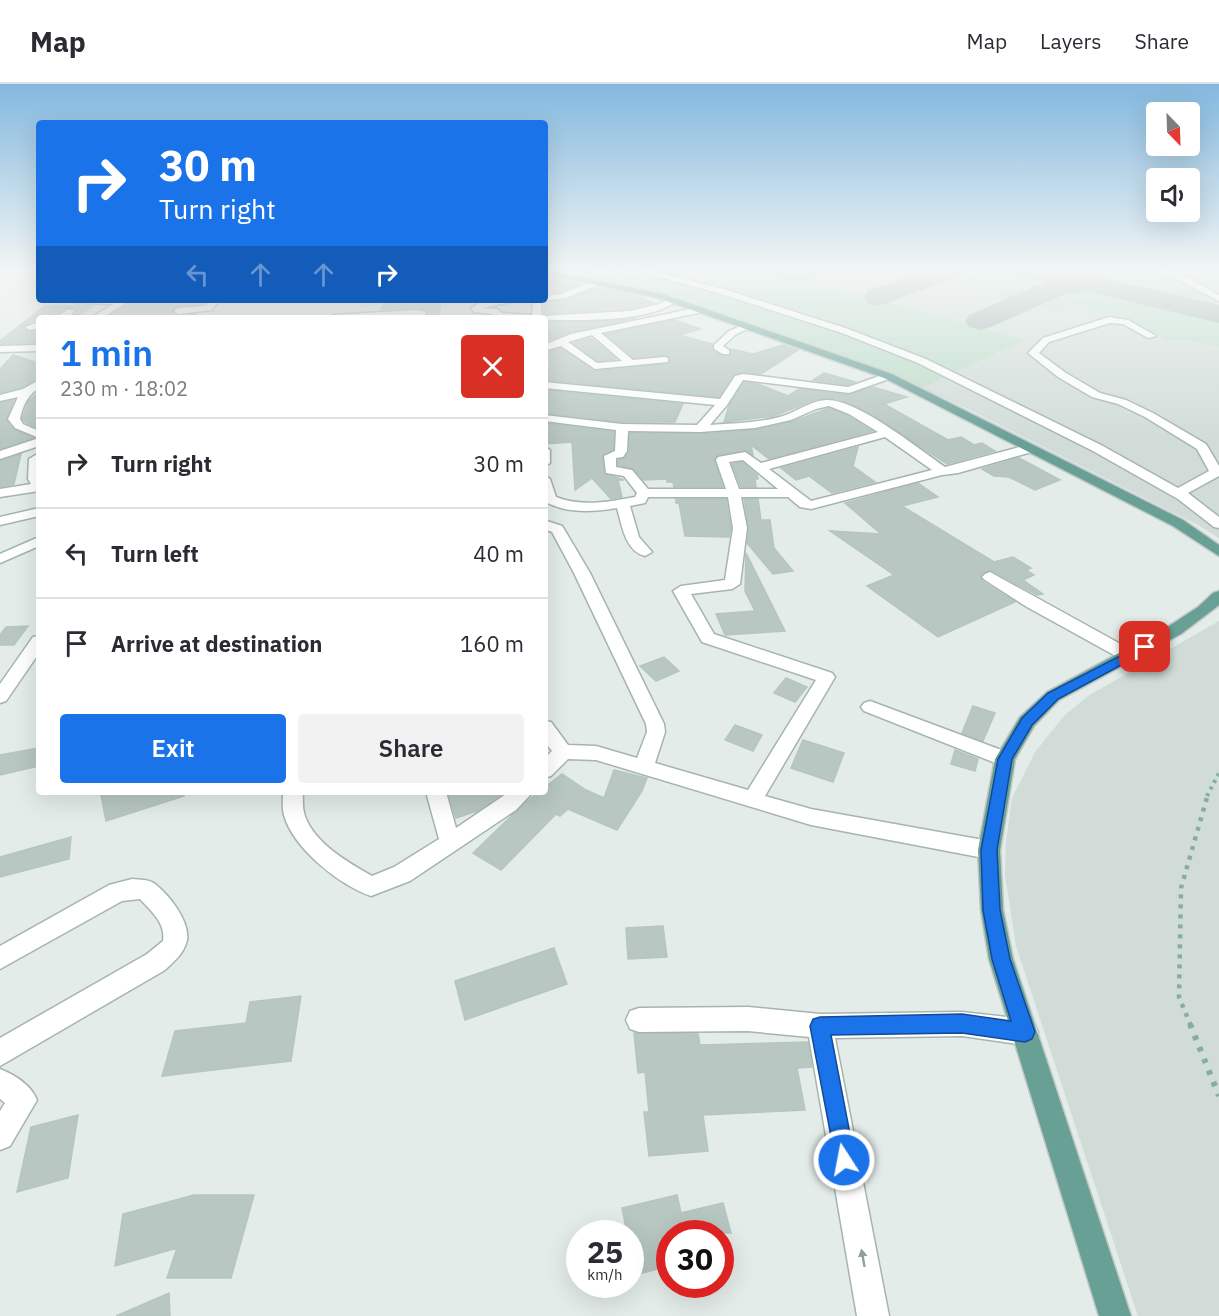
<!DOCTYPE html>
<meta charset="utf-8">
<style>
body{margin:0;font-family:"IBM Plex Sans",sans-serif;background:#f2f2f3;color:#2b2b33;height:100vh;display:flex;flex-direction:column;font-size:22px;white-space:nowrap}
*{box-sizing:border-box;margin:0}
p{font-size:20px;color:#7c7c81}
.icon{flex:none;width:33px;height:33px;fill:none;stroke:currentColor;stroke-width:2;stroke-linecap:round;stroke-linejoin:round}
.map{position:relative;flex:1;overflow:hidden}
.drawer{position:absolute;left:36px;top:231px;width:512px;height:480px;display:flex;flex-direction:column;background:#fff;border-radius:6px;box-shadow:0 6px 24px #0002}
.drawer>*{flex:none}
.hud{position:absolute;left:36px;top:36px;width:512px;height:183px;border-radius:6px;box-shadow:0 6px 24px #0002;background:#1a73e8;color:#fff;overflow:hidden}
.needle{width:39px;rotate:157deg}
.fabs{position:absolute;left:1146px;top:18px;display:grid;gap:12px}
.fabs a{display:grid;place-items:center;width:54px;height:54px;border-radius:6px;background:#fff;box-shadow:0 6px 24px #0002;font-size:30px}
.speed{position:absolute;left:566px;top:1136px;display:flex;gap:12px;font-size:30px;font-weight:700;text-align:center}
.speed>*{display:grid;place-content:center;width:78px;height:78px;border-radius:50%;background:#fff;box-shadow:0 6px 24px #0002;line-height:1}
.speed small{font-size:15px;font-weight:400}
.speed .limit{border:9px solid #d22;background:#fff;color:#111}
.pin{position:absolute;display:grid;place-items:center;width:51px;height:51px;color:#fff;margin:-26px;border-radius:12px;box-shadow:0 3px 9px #0006}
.me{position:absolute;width:66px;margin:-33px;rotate:349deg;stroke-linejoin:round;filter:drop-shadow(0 0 4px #0008)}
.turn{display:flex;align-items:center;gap:21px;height:126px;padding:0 24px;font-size:27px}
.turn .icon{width:78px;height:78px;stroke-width:2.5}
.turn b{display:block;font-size:42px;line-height:51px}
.lanes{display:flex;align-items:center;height:57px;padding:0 24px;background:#0003;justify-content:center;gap:30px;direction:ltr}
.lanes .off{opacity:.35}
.round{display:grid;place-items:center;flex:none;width:63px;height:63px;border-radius:6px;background:#f2f2f3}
.overview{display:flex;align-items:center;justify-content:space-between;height:102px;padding:0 24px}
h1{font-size:36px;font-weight:600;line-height:45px;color:#1a73e8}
.primary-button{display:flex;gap:12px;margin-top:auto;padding:12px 24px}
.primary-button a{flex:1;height:69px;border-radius:6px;background:#1a73e8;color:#fff;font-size:24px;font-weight:600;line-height:69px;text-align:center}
.primary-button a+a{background:#f2f2f3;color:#2b2b33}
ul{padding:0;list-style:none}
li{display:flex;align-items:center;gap:18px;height:90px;padding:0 24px;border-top:2px solid #e1e1e2}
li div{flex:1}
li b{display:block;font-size:22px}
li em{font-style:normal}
header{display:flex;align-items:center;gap:36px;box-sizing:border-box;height:84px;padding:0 30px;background:#fff;border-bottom:2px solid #e1e1e2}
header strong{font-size:28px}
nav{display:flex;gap:33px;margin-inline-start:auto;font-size:21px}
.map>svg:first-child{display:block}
.built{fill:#d1dcd8}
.green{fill:#bcdcc8}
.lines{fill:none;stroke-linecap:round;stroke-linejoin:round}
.taxiway{fill:#a0b2ae;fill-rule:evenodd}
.building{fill:#b8c7c2;stroke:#b5c5c0;stroke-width:1.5}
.minor-casing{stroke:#a6b4b0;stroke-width:3}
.major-casing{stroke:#c1c8c7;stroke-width:3}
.path-far3{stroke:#84aea5;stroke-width:1.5;stroke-dasharray:1.5 2;stroke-linecap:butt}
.path-far2{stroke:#84aea5;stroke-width:4;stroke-dasharray:3 4.5;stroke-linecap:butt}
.path-far1{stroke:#84aea5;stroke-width:4.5;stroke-dasharray:4 6;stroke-linecap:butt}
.path{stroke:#84aea5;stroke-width:6;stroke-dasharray:4.5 8;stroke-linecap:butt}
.minor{fill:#fff;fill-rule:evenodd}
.major{fill:#69a096;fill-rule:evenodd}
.oneway{fill:#919e9c}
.route{fill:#1a73e8;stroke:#114b97;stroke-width:1.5}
</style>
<header>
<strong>Map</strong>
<nav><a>Map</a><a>Layers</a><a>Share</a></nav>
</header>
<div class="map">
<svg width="1219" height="1232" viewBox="0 0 1219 1232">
<rect width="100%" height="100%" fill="#e3ece9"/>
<!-- built -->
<path class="built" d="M544 184H1219V454L1198 441 970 326 880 285 666 211 545 186Z
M1219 537V1232H1138L1016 862 1005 791 1006 759 1012 714 1035 668 1065 631 1088 612Z"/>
<!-- green -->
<path class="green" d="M643 184H765L1025 256 921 304 880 285 677 215 614 199 648 186Z
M1047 184H1152L1179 193 1219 213V224Z
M1163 184H1219V207Z
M991 185 1035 192 1041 195 1044 199 1034 207 1014 216 943 198Z
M1081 205 1094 206 1219 237V263L1191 256H1167L1131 237 1066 219 1058 222 1068 225 1063 228 1029 220 1055 210Z"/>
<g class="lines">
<!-- taxiway -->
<path class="taxiway" d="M783 184H823C816 195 796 198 784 195L780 189Z
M933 184H969L965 190 888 219 878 222 868 219 864 213 868 207Z
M1012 184H1057L1219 221V239L1090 208 1065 210 991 243 980 246 969 243 965 237 969 231 1047 197 1016 190Z"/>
</g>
<!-- building -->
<path class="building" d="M558 195 580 200 560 208 544 210V201Z
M597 203 640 213 653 219 630 225 544 230V219L567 216Z
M206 216 203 220 178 222 172 227 178 232 197 230 194 234H106L135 216Z
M384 216H441L439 234H430L424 225 381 226Z
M45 222H92L76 234H71L77 226 69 223 55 234H39L23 242 29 248 39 246V259L0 260V257Z
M638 234 571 248 544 258V238H590Z
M674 236 701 245 679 251 712 260 713 267 723 272H731V265L753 270 783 261 798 266 761 290 743 288 734 290 719 313 544 296V289L550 281 544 275V269L561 264 595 287 668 280 670 273 665 271 634 274 606 250Z
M591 254 616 275 598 277 573 259Z
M13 271 39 279V294L22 303 0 309V285Z
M824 289 855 298 848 301 813 296Z
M744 298 758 300 788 312 799 305 849 311 873 303 907 313 884 320 948 356 961 353 974 361 982 359 995 367 947 380 871 330 839 315 826 314 814 316 774 332 724 338 729 321Z
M544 306 683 320 675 338H622L544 329Z
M39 307V345L25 338 22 335 28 318Z
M14 316 6 336 14 346 33 354 0 365V319Z
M829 324 848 332 872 347 769 375 751 361 753 371 745 366 718 371 714 377 723 403H674L673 398H667V395L643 396 634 385 618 381V376L625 374 629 368 630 349 700 350 755 346 791 338Z
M544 339 614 348 613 366 602 371 604 389 624 396H618L622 413 611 415 592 394 575 406 572 358 544 360Z
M858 363 853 382 875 398 832 409 809 392 796 396 781 384Z
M21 370 14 400 0 403V377Z
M1019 374 1060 396 1035 406 1009 393 994 392 982 385Z
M742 378 757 391 758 395H755L756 403H741L732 380Z
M918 399 938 413 902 422 994 478 1013 473 1031 484 1026 486 1034 491 1023 496 1043 510 1037 511 991 486 984 488 980 493 983 498 1015 518 938 553 867 502 894 491 830 447 881 450 845 419Z
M676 415H726L731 444 729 453 685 452 679 419H676Z
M744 415H758L761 436H770L774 464 793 487 773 490 747 459 749 444Z
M746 469 785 547 725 551 716 530 755 527 745 507Z
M28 542 14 561H0V551L6 543Z
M664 573 679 587 656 597 640 582Z
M786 594 807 603 795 618 774 609Z
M973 622 995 629 983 657 962 649Z
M735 641 762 651 753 667 725 656Z
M803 656 844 669 833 698 791 684Z
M39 664V682L0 691V671Z
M955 666 978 675 975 687 951 680Z
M614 686 647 694 642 707 617 746 568 725 560 732 556 730 501 786 473 769 526 718 539 708H544V704L562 690 586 706 604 714Z
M104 708H184V712L106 737 101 711Z
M448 708H505L477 727 456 734Z
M71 753 69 775 0 793V773Z
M663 842 667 873 628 875 626 844Z
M554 864 567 900 465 936 455 897Z
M301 912 291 977 162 992 175 947 246 939 250 918Z
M634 949 698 950 700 961 808 958 812 983 797 984 805 1026 703 1031 708 1067 649 1072 644 1028H649L645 988 638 989Z
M78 1031 68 1094 17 1108 31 1043Z
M194 1111H254L231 1194H167L177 1164 115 1182 123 1130Z
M677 1111 681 1129 723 1119 731 1149H669V1182L635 1191 630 1167V1149H627L622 1124Z
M169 1209 170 1232H116Z"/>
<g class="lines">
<!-- minor casing -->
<g class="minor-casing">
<path id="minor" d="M576 184H590L610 188 621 184H641L727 206 848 245 926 275 1101 361 1178 404 1209 387 1197 365 1145 333 1118 320 1092 313 1058 293 1028 269 1043 254 1109 233 1128 236 1156 252 1148 254 1123 240 1110 239 1049 258 1039 269 1066 289 1100 309 1126 316 1153 329 1206 360 1219 382V392L1188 409 1219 433V444L1214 443 1178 415 1093 367 918 279 842 249 721 210 631 185 610 192Z
M1150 184C1174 182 1198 200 1219 211V217L1175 194Z
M596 196 600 198 599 200 566 214 541 217V232L630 227 659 220 674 213 678 216C643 245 539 234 496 234L491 230 474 228 471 224 484 216H520L482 224 497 225 502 229 532 231 533 216H544V212L561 210Z
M72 216H125L127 218 102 234H91L113 220 76 219Z
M211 216H219L212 226 178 230 174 227 178 224 206 222Z
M700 223 704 226 703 228 601 249 633 276 664 273 668 274V278L595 285 561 262 544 267V261L571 250ZM592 251 622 277 597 279 568 258Z
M68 225 75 227 68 234H57Z
M416 226 424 227 428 234H418V232L328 234 333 231Z
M39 238V244L30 246 25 243Z
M745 240 753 242 735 251 723 262 729 266V270H723L714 265V261L729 247Z
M39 261V267L0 268V262Z
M888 289 892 290V294L849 309 743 296 727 321 710 341C734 339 760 339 783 332 798 327 810 317 826 316 856 314 919 365 945 383L1031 360 1037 364 1035 367 958 389 942 391 811 425 800 423 788 413H741L747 444 740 500 732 505 691 510 714 550 832 589 835 593 765 712 811 725 989 757 997 760 1000 766 997 772 989 775 811 741 596 676 568 675 551 692 544 694V675L552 667 544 657V637L551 638 568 661 596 662 637 674 647 648 646 640 574 489 552 448 544 445V436L562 442 564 445 590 489 664 640 665 648 655 679 748 706 816 596 702 558 673 507 681 502 725 496 733 444 728 413H648L645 419 630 422 639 453 652 468 645 472C625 467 622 441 617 424 593 428 566 430 544 417V391L550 395 556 413C581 423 609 418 635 413L637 409 624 392 606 389 604 372 615 367 616 346 544 337V331L622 340 697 341 715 321 544 304V298L720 315 735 292 743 290 848 303ZM829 322 849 330 878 348 761 379 745 368 718 373 716 376 726 405H648L632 386 616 383V374L623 373 627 367 628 347 700 348 755 344 791 336 816 325ZM885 353 932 386 811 417 769 385ZM743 376 778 405H739L729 378Z
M39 296V304C27 312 23 321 20 335L23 340 39 347V362L0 375V367L39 354 15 344 8 335 18 313 0 317V311L23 305Z
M544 362 550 366V379L544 383Z
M39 369V407L0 413V405L31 400 28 395 29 375Z
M39 424V432L0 441V433Z
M39 453V462L0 479V470Z
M990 488 1135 568 1137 572 1135 576H1123L1027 523 985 496 982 493 985 490Z
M39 552V569L6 617 0 619V600L33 553Z
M870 617 1012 670 1015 675 1012 680 1005 682 998 680 864 627 861 623 864 619Z
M283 708H303C303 716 302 724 305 732 314 759 349 779 372 792L394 783 439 755 426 708H446L456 744 509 708H533L516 726 410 797 371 812C339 801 293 764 284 731 282 724 283 716 283 708Z
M132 795C140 796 149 795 155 800 169 811 190 837 187 856 184 870 174 877 165 886L0 982V954L147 870 163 857C166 839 151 827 140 815L122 817 0 885V862L109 801Z
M748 923 820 930 962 928 1025 935 1034 939 1038 948 1034 957 1025 961 962 952 835 954 889 1232H857L809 953 748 947 639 948 630 945 626 936 630 927 639 924Z
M0 985C15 991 31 1001 37 1016L10 1062 0 1066V1027L5 1019 0 1015Z"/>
</g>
<!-- major casing -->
<g class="major-casing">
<path id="major" d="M544 186 663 210 892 290 1183 436 1219 461V472L1173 442 884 294 658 214 544 190Z
M1219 507V521L1181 550 1059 616 1034 642 1015 675 1000 766 1003 826 1013 875 1131 1232H1099L989 875 981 826 978 766 995 675 1020 633 1047 608 1169 542 1198 523 1213 509Z"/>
</g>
<!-- path-far3 -->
<path class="path-far3" d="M1209 228 1219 232"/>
<!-- path-far2 -->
<path class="path-far2" d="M1207 712 1219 689"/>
<!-- path-far1 -->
<path class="path-far1" d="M1191 942 1179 913 1181 804 1208 710"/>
<!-- path -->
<path class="path" d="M1190 940 1219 1012"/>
<!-- minor -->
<use href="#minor" class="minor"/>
<!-- major -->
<use href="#major" class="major"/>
</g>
<!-- one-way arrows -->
<defs><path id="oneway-solid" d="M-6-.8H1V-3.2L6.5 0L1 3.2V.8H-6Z" transform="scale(1.5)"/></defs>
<use class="oneway" href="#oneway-solid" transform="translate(863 1174) rotate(-100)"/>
<!-- sky -->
<linearGradient id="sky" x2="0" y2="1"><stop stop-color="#83b8de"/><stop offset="0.52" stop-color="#f2f6f5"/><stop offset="1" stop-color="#f2f6f5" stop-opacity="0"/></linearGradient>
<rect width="1219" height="356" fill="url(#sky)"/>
<!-- route -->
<path class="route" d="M1145 559 1149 560 1151 563 1149 566 1058 615 1032 641 1012 675 997 766 1000 826 1010 875 1035 948 1032 955 1025 958 962 949 831 951 855 1076 852 1084 844 1087 837 1084 810 942 813 935 820 933 962 930 1011 937 992 875 983 826 981 766 998 675 1022 634 1048 609Z"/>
</svg>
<div class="fabs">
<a><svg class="needle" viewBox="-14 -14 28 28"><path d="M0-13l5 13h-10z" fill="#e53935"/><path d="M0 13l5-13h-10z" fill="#7c7c81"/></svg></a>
<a><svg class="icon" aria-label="sound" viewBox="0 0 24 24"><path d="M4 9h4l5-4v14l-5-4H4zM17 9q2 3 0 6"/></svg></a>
</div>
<div class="speed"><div>25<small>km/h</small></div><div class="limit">30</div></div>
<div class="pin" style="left:1145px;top:563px;background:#d93025"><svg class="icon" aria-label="arrive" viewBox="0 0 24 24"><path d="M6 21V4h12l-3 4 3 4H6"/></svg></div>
<svg class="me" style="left:844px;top:1076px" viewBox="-20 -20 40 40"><circle r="17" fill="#1a73e8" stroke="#fff" stroke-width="3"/><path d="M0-11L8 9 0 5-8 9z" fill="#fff"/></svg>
<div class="hud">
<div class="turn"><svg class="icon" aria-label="right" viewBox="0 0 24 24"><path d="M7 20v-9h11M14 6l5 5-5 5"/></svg><div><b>30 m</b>Turn right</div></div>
<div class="lanes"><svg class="icon off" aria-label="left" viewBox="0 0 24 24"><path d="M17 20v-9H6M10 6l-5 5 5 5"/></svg><svg class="icon off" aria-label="ahead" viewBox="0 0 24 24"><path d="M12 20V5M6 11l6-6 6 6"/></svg><svg class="icon off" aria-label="ahead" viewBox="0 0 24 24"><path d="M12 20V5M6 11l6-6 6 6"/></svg><svg class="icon" aria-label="right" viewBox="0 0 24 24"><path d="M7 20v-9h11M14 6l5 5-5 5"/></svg></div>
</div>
<section class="drawer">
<div class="overview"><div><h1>1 min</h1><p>230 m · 18:02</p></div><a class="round" style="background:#d93025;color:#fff"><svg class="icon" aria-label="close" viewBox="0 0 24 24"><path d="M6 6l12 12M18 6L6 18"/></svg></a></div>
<ul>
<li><svg class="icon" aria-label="right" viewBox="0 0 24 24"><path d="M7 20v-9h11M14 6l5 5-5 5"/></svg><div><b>Turn right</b></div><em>30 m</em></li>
<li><svg class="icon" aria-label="left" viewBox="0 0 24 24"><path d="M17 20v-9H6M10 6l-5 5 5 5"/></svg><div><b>Turn left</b></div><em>40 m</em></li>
<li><svg class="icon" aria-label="arrive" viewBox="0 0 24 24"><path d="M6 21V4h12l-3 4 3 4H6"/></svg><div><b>Arrive at destination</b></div><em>160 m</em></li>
</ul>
<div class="primary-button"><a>Exit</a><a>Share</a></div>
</section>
</div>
